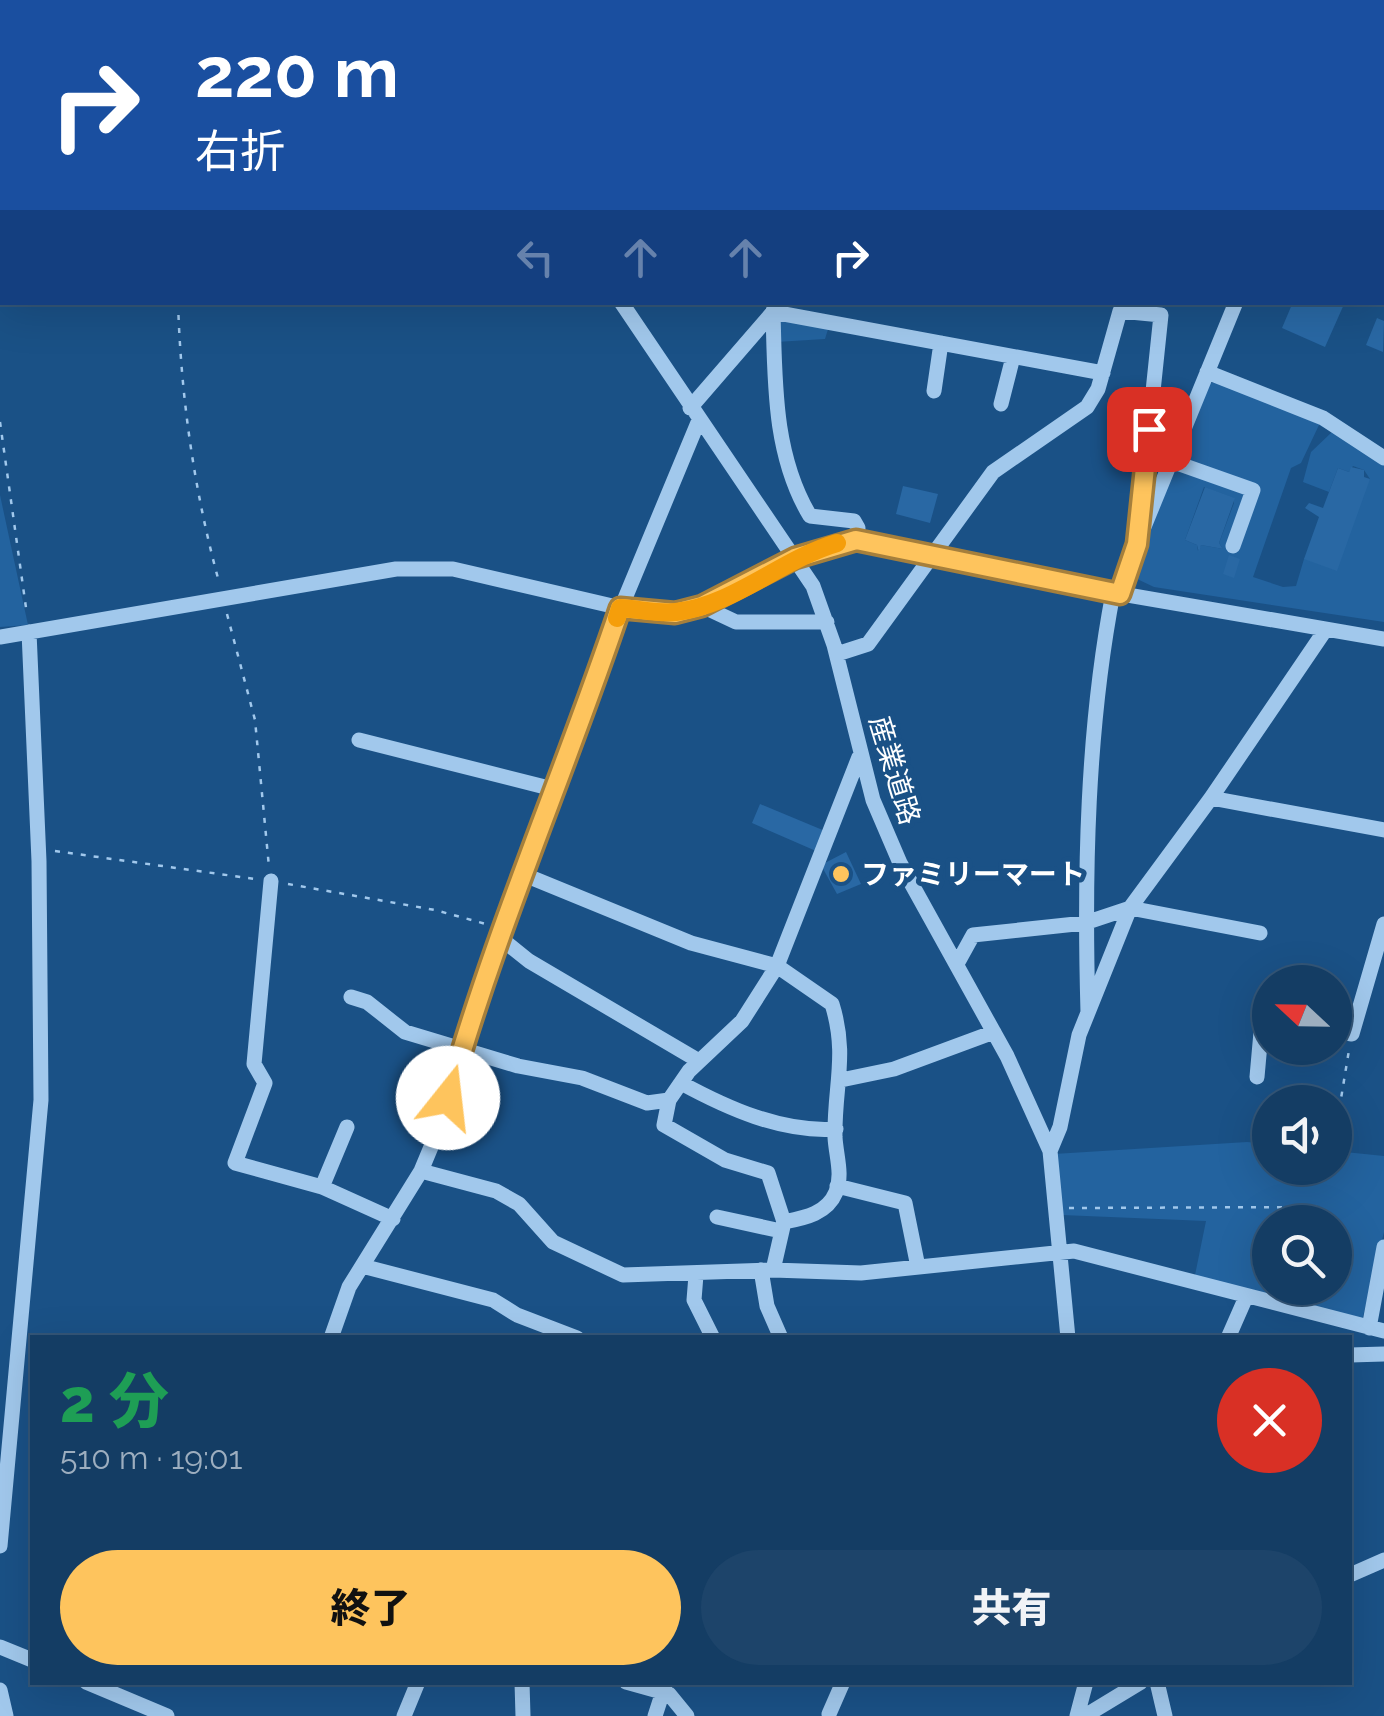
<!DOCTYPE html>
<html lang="ja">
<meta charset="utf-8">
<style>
body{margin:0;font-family:Raleway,"Noto Sans JP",sans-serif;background:#1d446a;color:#f1f3f6;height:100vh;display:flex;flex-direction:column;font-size:38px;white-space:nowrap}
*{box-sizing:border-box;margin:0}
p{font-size:32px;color:#9daebf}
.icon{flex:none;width:55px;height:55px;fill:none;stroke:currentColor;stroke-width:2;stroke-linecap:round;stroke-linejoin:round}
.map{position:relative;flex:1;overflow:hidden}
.sheet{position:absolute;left:30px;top:1335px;width:1322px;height:350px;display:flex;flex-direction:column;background:#143d64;border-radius:0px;box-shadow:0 10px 40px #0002,0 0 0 2px #335678}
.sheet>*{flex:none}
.hud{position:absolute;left:0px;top:0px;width:1385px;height:305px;box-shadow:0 10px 40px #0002,0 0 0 2px #335678;background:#1a4fa0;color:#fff;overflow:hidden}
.needle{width:65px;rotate:292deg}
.fabs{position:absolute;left:1252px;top:965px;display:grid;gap:20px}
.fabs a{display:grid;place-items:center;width:100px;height:100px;border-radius:50%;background:#143d64;box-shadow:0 10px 40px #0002,0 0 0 2px #335678;font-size:50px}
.pin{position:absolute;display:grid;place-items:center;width:85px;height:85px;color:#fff;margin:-42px;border-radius:20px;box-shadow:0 5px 15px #0006}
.me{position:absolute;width:110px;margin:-55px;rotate:16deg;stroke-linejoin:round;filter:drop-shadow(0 0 8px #0008)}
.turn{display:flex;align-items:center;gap:35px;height:210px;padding:0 30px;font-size:45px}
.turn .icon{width:130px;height:130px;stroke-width:2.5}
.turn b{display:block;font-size:70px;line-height:85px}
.lanes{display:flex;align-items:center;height:95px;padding:0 30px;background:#0003;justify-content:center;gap:50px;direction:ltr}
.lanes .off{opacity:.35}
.round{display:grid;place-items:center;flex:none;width:105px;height:105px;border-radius:52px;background:#1d446a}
.summary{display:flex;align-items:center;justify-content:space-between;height:170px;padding:0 30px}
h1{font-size:60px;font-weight:800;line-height:75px;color:#1e9e55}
.button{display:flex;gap:20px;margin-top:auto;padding:20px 30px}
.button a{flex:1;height:115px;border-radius:60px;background:#fec45d;color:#111;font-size:40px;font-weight:800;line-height:115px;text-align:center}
.button a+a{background:#1d446a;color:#f1f3f6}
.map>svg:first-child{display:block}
.green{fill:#23639f;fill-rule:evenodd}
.building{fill:#2968a4}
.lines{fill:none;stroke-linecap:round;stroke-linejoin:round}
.path{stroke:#a1c8ec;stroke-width:2.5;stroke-dasharray:5 8;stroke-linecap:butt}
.minor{stroke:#a1c8ec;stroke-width:15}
.route-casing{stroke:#a57f3c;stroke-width:25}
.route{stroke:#fec45d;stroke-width:18}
.slow{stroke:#f59e0b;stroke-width:18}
.poi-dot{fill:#fec45d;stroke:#1a5186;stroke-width:4}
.labels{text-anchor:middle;stroke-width:10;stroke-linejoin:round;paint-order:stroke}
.street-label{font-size:28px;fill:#fff;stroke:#1a5186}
.poi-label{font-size:28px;font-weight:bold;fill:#fff;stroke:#1a5186;text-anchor:start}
</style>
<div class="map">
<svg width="1384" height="1716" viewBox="0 0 1384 1716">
<rect width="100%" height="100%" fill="#1a5186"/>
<!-- green -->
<path class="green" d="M776 320 829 326 825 339 776 342Z
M1216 382 1324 426 1384 464V622L1154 587 1135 578 1134 568 1210 383ZM1319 425 1332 432 1311 452 1303 482 1329 492 1338 468 1349 472 1353 466 1364 470 1370 479 1304 559 1296 586 1283 587 1253 577 1291 468 1301 463ZM1204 487 1234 498V503L1219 543 1223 549 1201 545 1198 551 1197 545 1185 540Z
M0 495 28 625 0 627Z
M1247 1142 1270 1144V1168H1335V1151L1384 1156V1232L1360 1328 1194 1280 1206 1221 1062 1215 1054 1154ZM1270 1222H1335V1288H1270Z"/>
<!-- building -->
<path class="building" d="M1293 302H1345L1325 347 1282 328Z
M1377 318 1384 321 1383 352 1366 345Z
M1351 467 1364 470V477L1370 479 1337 571 1304 559 1319 517 1305 508 1309 503 1323 508 1338 468 1349 472Z
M903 486 938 494 930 523 896 514Z
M1205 487 1235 498 1219 543 1223 549 1201 545 1199 552 1197 545 1185 540Z
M1229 555 1240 559 1234 578 1223 574Z
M760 804 825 831 816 851 752 823Z
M846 852 861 884 837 894 821 865Z"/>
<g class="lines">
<!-- path -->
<path class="path" d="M143 0V2
M722 0V2
M178 302C181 398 194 490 219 582
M0 422 27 615
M227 614 255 720 269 867
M55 851 255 879
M288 884 435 910 486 924
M1335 1135 1349 1050
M1329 1170 1330 1168
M1069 1208 1317 1207"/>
<!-- minor -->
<path class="minor" d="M432 0 433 2
M1339 0V2
M1212 2V0
M621 302 813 586 834 645 873 800 900 863 1007 1056 1050 1151 1068 1338
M773 311C775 381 773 454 810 516L854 521 858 528 856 541
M1207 372 1323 418 1384 458
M934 391 941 343
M1001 404 1013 357
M690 408 773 312 1103 373
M1171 461 1253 490 1233 546
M1121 594 1137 544 1236 302
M702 606 736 622H827
M1326 629 1211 798 1384 830
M0 637 396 569H453L621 608 675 613 702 606 812 551 835 543 873 541 1052 582 1384 639
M837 654 868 644 993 472 1087 407 1098 389 1120 311 1161 315 1137 544
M359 740 553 789
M520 873 691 943 777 966 832 1004C848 1055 834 1087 835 1137 836 1156 843 1174 836 1192 827 1214 804 1218 784 1222
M271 881 254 1064 265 1083 235 1163 322 1187 393 1219
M499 937 529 961 699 1061
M957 964 973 935 1085 923 1130 908 1260 933
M351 997 367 1002 405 1032 518 1066 582 1078 647 1103 669 1100
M1088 1012C1084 873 1087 729 1113 593
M1335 1031 1352 1034 1384 924
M1257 1077 1262 1021 1270 1022
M841 1080 894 1069 994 1032
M681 1083C727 1108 782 1133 836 1129
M1050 1151 1060 1127 1079 1035 1130 908 1211 798
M421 1171 496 1191 519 1204 553 1242 623 1275 773 1270 861 1273 1074 1251 1384 1331
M837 1186 905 1203 918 1267
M322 1187 347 1127
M717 1217 781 1231
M362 1266 493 1300 517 1315 577 1338
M761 1270 767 1306 781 1338
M773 1270 784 1222 768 1173 725 1160 664 1125 669 1100 689 1071 742 1021 777 966 859 757
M696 1275 694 1300 713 1338
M1369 1328 1384 1247
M331 1338 349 1287 421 1171 441 1123 525 858 583 718 621 608 699 420
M1228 1338 1246 1297
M1350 1355 1384 1354
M0 1546 41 1100 39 861 29 632
M1350 1575 1384 1560
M0 1647 32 1660
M86 1682 167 1716
M522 1682 523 1716
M626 1682 669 1694 687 1716
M1157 1682 1165 1716
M0 1690 6 1716
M829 1714 843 1682
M404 1716 418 1682
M655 1716 666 1682
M1077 1716 1086 1682
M1085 1716 1141 1682"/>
</g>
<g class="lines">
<!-- route casing -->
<g class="route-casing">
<path id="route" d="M448 1098C495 931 565 772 620 608L675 613 702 606 795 558 856 540 1120 594 1137 544 1149 429"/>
</g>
<!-- route -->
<use href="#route" class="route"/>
<!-- slow -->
<path class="slow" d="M617 618 620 608C638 609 659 614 676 612 733 606 782 559 837 543"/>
</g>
<!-- markers -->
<circle class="poi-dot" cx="841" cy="874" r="10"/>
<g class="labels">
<!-- street labels -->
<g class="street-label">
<text transform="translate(895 770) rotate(73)" y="10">産業道路</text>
</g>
<!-- poi labels -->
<g class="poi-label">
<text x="861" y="884">ファミリーマート</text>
</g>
</g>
</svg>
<div class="fabs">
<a><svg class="needle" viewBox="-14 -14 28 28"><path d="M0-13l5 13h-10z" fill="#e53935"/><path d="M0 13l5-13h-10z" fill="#9daebf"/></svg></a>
<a><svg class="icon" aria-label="sound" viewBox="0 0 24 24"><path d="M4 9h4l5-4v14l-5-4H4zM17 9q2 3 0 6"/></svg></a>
<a><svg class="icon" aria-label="search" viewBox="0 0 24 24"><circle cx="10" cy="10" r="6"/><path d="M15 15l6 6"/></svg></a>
</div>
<div class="pin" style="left:1149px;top:429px;background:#d93025"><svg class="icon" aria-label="arrive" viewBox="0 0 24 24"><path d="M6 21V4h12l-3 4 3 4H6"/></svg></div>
<svg class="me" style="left:448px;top:1098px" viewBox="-20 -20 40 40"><circle r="19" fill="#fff"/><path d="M0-13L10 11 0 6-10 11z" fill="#fec45d"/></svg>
<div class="hud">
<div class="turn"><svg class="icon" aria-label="right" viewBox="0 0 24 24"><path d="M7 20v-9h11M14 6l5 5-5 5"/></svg><div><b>220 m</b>右折</div></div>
<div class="lanes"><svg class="icon off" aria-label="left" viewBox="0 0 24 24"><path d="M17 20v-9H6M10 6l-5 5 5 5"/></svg><svg class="icon off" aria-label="ahead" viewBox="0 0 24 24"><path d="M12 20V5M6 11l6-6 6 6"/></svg><svg class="icon off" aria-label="ahead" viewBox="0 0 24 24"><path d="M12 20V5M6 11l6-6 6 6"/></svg><svg class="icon" aria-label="right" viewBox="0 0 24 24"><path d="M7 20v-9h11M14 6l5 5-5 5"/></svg></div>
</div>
<section class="sheet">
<div class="summary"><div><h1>2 分</h1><p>510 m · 19:01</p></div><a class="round" style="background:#d93025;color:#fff"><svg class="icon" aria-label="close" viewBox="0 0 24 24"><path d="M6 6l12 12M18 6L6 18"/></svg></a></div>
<div class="button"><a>終了</a><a>共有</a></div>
</section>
</div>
